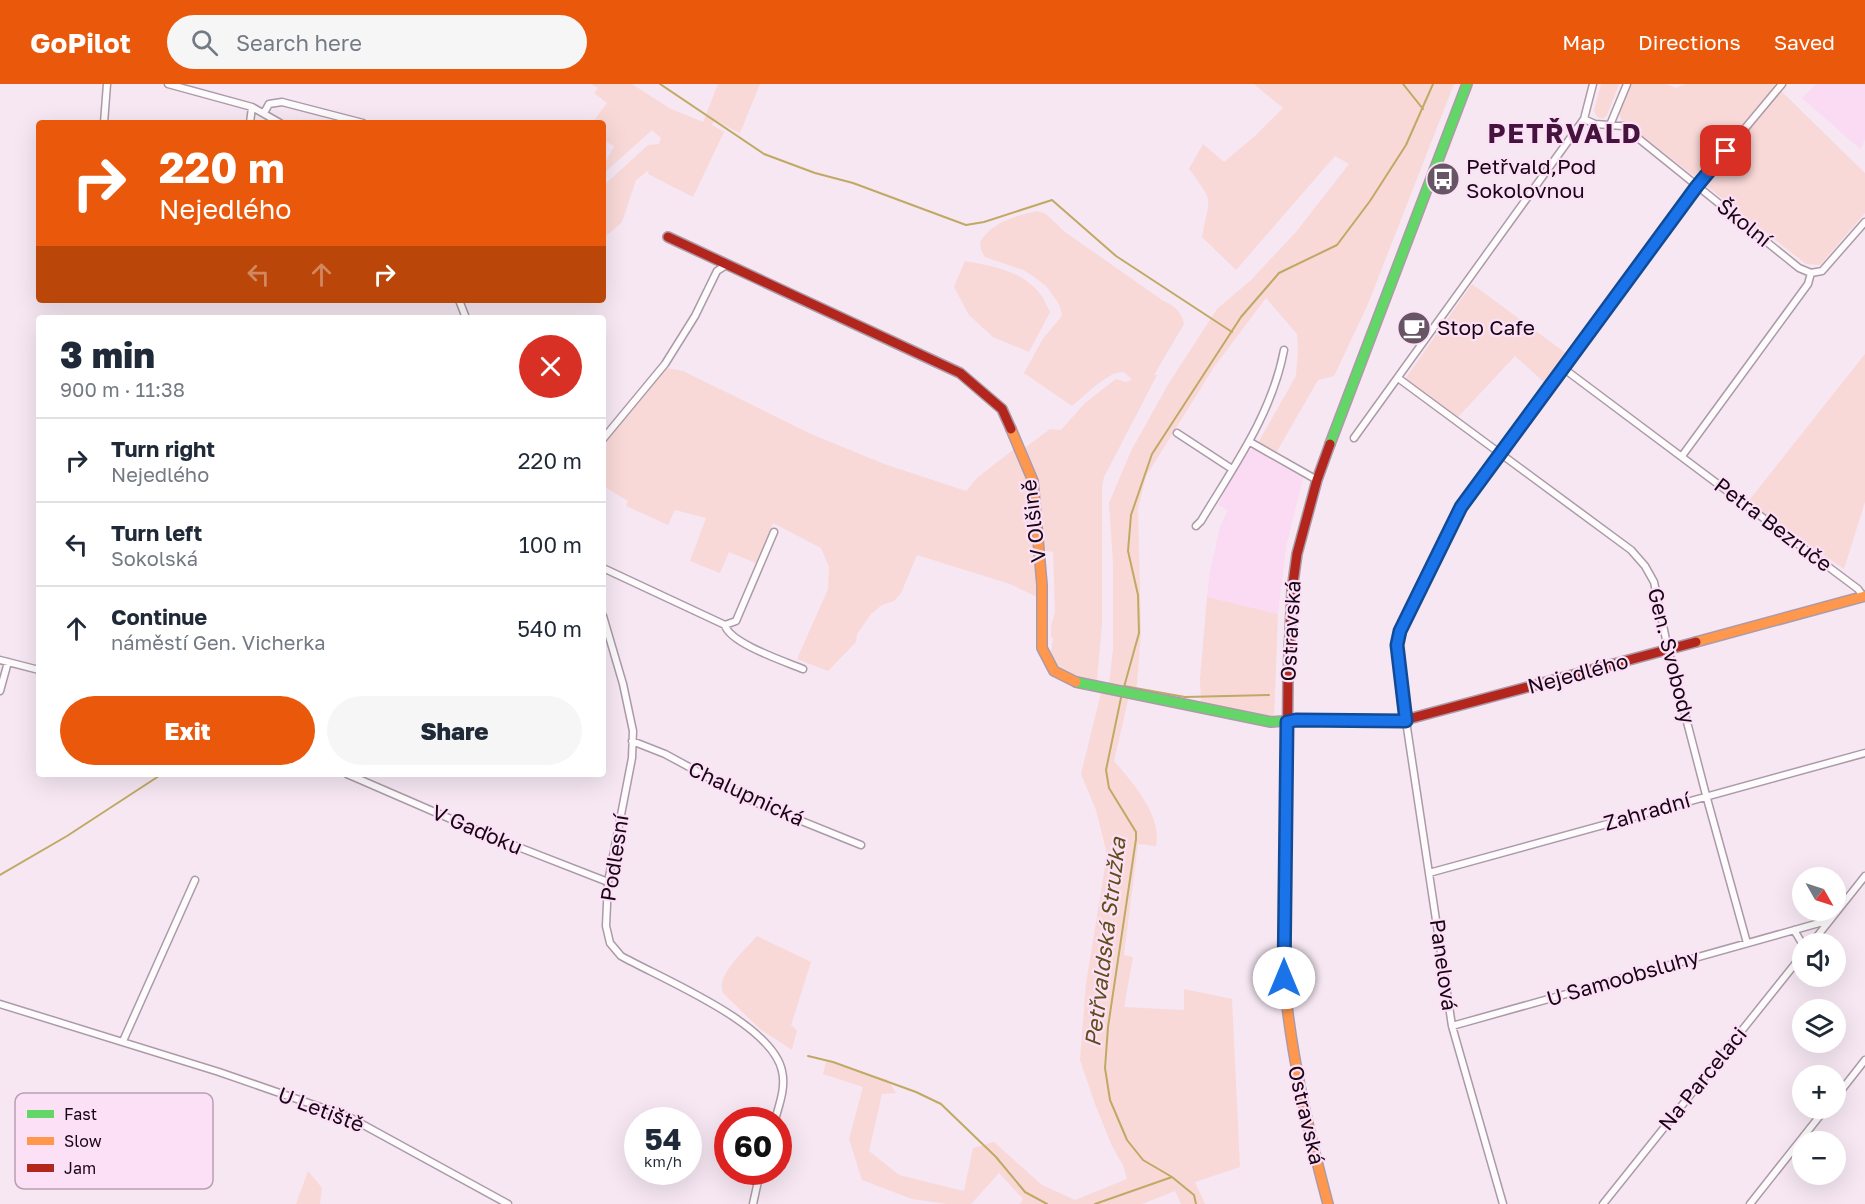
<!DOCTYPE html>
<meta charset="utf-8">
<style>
body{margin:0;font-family:"Golos Text",sans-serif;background:#f6f6f7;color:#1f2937;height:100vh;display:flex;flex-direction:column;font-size:22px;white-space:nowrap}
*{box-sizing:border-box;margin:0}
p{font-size:20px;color:#747a83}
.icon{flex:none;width:33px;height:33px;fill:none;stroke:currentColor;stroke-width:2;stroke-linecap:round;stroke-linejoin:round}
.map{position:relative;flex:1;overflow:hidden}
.sheet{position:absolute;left:36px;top:231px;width:570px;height:462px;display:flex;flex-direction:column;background:#fff;border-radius:6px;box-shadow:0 6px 24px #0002}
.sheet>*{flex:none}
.hud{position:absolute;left:36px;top:36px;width:570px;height:183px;border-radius:6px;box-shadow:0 6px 24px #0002;background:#ea580c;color:#fff;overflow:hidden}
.needle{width:39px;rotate:129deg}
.tools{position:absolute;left:1792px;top:783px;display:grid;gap:12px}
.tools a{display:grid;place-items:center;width:54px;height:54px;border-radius:50%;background:#fff;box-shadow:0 6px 24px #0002;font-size:30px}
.speed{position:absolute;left:624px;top:1023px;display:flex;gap:12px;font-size:30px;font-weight:700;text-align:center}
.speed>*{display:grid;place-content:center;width:78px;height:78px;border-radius:50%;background:#fff;box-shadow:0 6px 24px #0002;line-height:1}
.speed small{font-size:15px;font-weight:400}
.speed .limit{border:9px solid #d22;background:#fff;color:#111}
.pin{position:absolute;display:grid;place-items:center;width:51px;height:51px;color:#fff;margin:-26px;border-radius:12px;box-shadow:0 3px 9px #0006}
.me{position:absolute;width:66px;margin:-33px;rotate:0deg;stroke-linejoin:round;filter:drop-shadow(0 0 4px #0008)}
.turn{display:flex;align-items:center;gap:21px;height:126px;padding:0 24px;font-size:27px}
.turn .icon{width:78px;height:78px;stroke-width:2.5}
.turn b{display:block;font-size:42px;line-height:51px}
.lanes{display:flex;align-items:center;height:57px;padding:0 24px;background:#0003;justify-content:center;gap:30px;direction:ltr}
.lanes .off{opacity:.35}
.round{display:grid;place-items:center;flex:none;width:63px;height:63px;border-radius:32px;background:#f6f6f7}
.overview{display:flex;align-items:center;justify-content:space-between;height:102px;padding:0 24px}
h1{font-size:36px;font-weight:800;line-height:45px}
.action{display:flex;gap:12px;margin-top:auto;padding:12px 24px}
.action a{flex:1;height:69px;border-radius:36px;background:#ea580c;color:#fff;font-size:24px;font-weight:800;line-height:69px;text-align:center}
.action a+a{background:#f6f6f7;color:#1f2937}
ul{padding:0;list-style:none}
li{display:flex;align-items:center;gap:18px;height:84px;padding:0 24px;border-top:2px solid #e0e1e3}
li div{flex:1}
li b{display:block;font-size:22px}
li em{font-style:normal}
header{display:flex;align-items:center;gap:36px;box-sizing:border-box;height:84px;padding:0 30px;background:#ea580c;color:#fff}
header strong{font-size:28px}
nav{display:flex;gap:33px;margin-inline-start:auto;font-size:21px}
.search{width:420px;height:54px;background:#f6f6f7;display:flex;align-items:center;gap:15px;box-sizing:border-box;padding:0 21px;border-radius:33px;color:#747a83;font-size:22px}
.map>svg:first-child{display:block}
.built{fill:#fadbf3}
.green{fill:#f8d9d8}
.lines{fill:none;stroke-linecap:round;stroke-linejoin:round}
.stream{stroke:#c0a964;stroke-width:2}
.street-casing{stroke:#ac9aa8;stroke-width:9}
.fast-casing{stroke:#ac9aa8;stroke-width:12}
.slow-casing{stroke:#ac9aa8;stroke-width:12}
.jam-casing{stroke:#ac9aa8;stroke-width:12}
.street{stroke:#fefbfd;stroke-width:6}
.fast{stroke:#63d668;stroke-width:9}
.slow{stroke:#ff974d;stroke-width:9}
.jam{stroke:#b3261e;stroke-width:9}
.route-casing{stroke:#114b97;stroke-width:15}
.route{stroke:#1a73e8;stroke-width:10}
.labels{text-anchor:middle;stroke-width:4.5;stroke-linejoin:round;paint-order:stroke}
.poi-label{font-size:21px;fill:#1a0517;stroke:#fce1f6;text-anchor:start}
.street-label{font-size:21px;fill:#1a0517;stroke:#fce1f6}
.water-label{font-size:22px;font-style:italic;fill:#5d4e1a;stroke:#fce1f6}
.district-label{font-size:27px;font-weight:bold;letter-spacing:1.5px;fill:#46133f;stroke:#fce1f6}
.key{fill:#fce1f6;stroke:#b89fb3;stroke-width:1.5}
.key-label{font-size:16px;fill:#1a0517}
</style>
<header>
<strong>GoPilot</strong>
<div class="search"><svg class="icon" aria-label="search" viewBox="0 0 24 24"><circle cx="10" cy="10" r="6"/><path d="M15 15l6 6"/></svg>Search here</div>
<nav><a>Map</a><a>Directions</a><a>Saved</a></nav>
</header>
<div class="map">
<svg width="1865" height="1120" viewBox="0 0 1865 1120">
<rect width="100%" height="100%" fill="#f6e7f2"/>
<!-- built -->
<path class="built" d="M1816 0H1865V55L1860 65 1802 14Z
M1258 365 1303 394 1286 463 1278 530 1207 513 1210 488 1220 443 1228 426 1218 421 1234 388 1248 366Z"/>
<!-- green -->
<path class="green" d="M591 0H632L669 24 703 38 718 0H760L740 49 714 36 712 41 724 48 693 113 648 90 649 86 636 96 622 138 603 155V102L648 61 659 60 661 54 652 46 603 90V83L614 62 603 56V39H592L607 19 594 9 598 4Z
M1254 0H1454L1368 220 1334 292 1318 296 1276 369 1258 359 1296 292 1298 266 1297 250 1266 214 1214 283 1146 392 1138 424 1141 548 1137 600 1135 606 1109 601 1113 566V479L1109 419 1131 367 1169 299 1217 225 1251 196 1296 148 1349 80 1335 72 1236 186 1202 153C1209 112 1216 121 1189 85L1203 60 1224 78 1255 52 1283 24Z
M1601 0H1619L1607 31 1603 35 1597 33 1594 27Z
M1630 0H1667L1676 4 1686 0H1774L1865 89V129L1820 181 1806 180 1621 35 1619 29Z
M1037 127 1046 130 1065 148 1162 216C1174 222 1181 226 1184 240L1154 291H1157L1104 393 1102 402V540L1097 596 1088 600 1055 584 1051 568 1053 554 1051 553V542L1055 528 1053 468 1046 467C1042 457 1044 445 1042 434 1037 409 1028 385 1018 361L1026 363 1050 345 1061 346 1085 319 1116 295 1125 298 1132 296C1131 295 1126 289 1125 289 1114 282 1081 315 1072 322L1024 289 1042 256 1061 233 1062 230 1059 220 1047 203 1033 192 1023 186 985 173 981 166 980 158C992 138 1016 132 1037 127Z
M965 177C993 182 1023 187 1041 211 1045 216 1047 223 1050 228L1029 268 993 253 969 231 954 203Z
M1472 200 1567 270 1545 299 1515 272 1458 333 1405 295Z
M1865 270V418L1844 485 1747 419Z
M667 284 683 287 811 350 884 380 966 407 977 394 1014 365 1028 399 1039 459 1037 513 1010 500 917 471 901 509 894 517 882 521 871 530 857 550 856 558 828 587 797 575 828 505 829 483 821 464 773 439 758 480 729 468 720 489 690 477 706 434 675 426 668 441 626 422 628 417 603 402V365L606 357Z
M1207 513 1278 530 1274 635 1201 621 1200 595Z
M1101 609 1129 612 1114 677C1133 699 1162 731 1156 762L1138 760 1124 871 1133 873 1124 923 1184 926V905L1232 915 1240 1083 1195 1098 1205 1120H1181L1175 1107 1142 1120H1020L1023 1115 999 1089 971 1120H947L912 1115 862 1096 849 1055 863 1003 823 990 826 977 888 996 896 1009 882 1010 869 1067 899 1091 964 1107 973 1064 994 1058 1042 1101 1075 1116 1127 1095 1123 1081 1112 1062 1095 1020 1080 976 1086 900 1107 770 1096 726 1081 690Z
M757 852 811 878 791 941 797 946 792 966 760 945 723 909C715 892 746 865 757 852Z
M308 1087 322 1104 320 1120H296Z"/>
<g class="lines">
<!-- stream -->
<path class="stream" d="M660 0 764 70 815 89 853 99 966 141 984 138 1052 116 1116 172 1232 248
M1403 0 1423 25
M1124 602 1185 613 1269 611
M1124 603 1139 549 1138 511 1128 467 1131 431 1152 370 1241 233 1279 189 1337 161 1370 117 1406 61 1433 0
M1122 609 1106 686 1109 704 1136 748V755L1108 943 1105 984 1110 1016 1127 1056 1143 1076 1172 1093 1194 1111 1196 1120
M0 791 67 752 162 690
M808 972 833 978 916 1008 941 1020 996 1073 1025 1108 1047 1120
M1095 1120 1172 1093"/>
<!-- street casing -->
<g class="street-casing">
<path id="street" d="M168 0 252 23 280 39
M264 29 269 20 282 18 363 39
M1584 35 1595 40 1623 42 1799 184 1811 189 1822 187 1865 138
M104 39 107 0
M250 39 252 23
M1610 41 1627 0
M459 216 466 234
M1563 284 1858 505 1863 512
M1398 294 1631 466 1645 482 1654 498 1668 565 1706 711 1747 859
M1177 349 1232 385
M1354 354 1584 35 1593 0
M603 355 665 280 695 232 717 187 728 180
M1250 358 1317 396
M1682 372 1808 200 1811 189
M1196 442 1201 437C1234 382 1272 330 1284 266
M603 484 725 541 736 537 774 448
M603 532 623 600 633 647 632 674 608 798 606 842 610 859 621 872C662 895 772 939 782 987 786 1004 779 1021 775 1036
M725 541C729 559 786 578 803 585
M0 576 39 586
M0 607 8 578
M632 657 665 670 752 717 861 761
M347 690 490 752 608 798
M1429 789 1865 669
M1794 846 1803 861
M1811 860 1865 792
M0 920 219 988 349 1033 508 1120
M1452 942 1830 836
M123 957 195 796
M1836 1013 1865 976
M753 1120 760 1088
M1503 1120 1452 942 1406 637 1397 561 1399 547 1461 423 1697 102 1782 0
M1603 1120 1803 870
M1750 1120 1826 1024"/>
</g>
<!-- fast casing -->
<g class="fast-casing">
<path id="fast" d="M1330 360 1467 0
M1076 598 1271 638 1296 636 1401 637"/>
</g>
<!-- slow casing -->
<g class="slow-casing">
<path id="slow" d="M1011 345 1033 397 1042 501V564L1054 587 1076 598
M1696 558 1865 512
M1287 699 1284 894C1291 971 1308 1045 1328 1120"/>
</g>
<!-- jam casing -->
<g class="jam-casing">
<path id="jam" d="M668 153 960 289 1002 325 1011 345
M1401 637 1696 558
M1287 699 1288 592 1292 506 1297 470 1317 396 1330 360"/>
</g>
<!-- street -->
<use href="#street" class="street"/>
<!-- fast -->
<use href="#fast" class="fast"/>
<!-- slow -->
<use href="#slow" class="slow"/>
<!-- jam -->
<use href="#jam" class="jam"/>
</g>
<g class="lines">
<!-- route casing -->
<g class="route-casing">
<path id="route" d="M1284 894 1287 638 1296 636 1406 637 1397 561 1400 547 1461 423 1697 102 1726 67"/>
</g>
<!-- route -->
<use href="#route" class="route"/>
</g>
<!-- icons -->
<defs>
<g id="bus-disc" transform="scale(1.725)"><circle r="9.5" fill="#675464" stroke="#fce1f6"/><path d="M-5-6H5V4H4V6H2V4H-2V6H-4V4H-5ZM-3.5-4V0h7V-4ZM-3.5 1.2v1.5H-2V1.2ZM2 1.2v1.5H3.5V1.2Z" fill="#fff"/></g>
<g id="cafe-disc" transform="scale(1.725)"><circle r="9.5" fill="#675464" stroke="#fce1f6"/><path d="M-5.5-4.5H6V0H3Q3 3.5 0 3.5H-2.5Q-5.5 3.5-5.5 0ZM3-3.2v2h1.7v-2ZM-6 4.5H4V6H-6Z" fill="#fff"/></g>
</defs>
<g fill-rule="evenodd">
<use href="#bus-disc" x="1443" y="95"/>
<use href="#cafe-disc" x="1414" y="244"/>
</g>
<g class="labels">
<!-- poi labels -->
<g class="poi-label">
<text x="1466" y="90">Petřvald,Pod<tspan x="1466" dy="24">Sokolovnou</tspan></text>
<text x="1437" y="251">Stop Cafe</text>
</g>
<!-- street labels -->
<g class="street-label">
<text transform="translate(1744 139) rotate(39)" y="7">Školní</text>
<text transform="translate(1034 437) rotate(-97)" y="7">V Olšině</text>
<text transform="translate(1773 441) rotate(37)" y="7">Petra Bezruče</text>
<text transform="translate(1291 547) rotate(-87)" y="7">Ostravská</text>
<text transform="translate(1671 572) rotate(76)" y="7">Gen. Svobody</text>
<text transform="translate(1578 590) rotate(-15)" y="7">Nejedlého</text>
<text transform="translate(746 710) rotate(25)" y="7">Chalupnická</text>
<text transform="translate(1647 728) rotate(-16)" y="7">Zahradní</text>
<text transform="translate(477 746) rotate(23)" y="7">V Gaďoku</text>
<text transform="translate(615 774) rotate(-81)" y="7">Podlesní</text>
<text transform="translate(1443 881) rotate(82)" y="7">Panelová</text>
<text transform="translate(1623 894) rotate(-16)" y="7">U Samoobsluhy</text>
<text transform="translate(1703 995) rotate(-51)" y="7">Na Parcelaci</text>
<text transform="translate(321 1026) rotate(21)" y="7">U Letiště</text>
<text transform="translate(1306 1031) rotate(77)" y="7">Ostravská</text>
</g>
<!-- water labels -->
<g class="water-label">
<text transform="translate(1105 858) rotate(-83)" y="8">Petřvaldská Stružka</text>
</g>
<!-- district labels -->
<g class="district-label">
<text x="1565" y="59">PETŘVALD</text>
</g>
</g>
<!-- legend -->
<rect x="15" y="1009" width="198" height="96" rx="9" class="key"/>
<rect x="27" y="1026" width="27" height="8" fill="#63d668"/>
<rect x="27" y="1053" width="27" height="8" fill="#ff974d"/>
<rect x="27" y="1080" width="27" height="8" fill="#b3261e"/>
<g class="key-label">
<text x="64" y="1036">Fast</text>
<text x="64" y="1063">Slow</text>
<text x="64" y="1090">Jam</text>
</g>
</svg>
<div class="tools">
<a><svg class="needle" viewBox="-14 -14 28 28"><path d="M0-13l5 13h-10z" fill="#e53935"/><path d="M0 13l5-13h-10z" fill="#747a83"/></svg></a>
<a><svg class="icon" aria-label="sound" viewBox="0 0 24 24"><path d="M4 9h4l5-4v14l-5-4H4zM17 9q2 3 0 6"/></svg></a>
<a><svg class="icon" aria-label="layers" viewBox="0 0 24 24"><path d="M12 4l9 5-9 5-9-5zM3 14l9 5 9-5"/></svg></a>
<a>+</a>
<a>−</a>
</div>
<div class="speed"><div>54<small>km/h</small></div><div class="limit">60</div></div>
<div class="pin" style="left:1726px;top:67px;background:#d93025"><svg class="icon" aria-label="arrive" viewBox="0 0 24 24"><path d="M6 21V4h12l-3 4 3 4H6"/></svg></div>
<svg class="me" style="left:1284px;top:894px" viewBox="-20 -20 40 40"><circle r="19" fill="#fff"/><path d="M0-13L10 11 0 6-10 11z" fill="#1a73e8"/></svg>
<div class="hud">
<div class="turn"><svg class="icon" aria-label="right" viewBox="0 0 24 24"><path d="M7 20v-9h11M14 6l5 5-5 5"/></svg><div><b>220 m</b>Nejedlého</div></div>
<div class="lanes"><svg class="icon off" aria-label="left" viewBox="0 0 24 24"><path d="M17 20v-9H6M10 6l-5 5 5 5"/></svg><svg class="icon off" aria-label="ahead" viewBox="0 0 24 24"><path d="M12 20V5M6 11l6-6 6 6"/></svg><svg class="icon" aria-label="right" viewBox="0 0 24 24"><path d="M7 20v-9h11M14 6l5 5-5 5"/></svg></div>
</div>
<section class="sheet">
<div class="overview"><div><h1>3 min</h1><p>900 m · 11:38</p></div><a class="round" style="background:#d93025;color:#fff"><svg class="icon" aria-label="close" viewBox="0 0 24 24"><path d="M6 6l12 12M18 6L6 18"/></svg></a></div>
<ul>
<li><svg class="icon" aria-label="right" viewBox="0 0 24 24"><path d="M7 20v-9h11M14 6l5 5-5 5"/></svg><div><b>Turn right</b><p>Nejedlého</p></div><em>220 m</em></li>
<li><svg class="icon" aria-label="left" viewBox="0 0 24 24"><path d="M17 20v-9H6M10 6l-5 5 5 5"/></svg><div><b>Turn left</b><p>Sokolská</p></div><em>100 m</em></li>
<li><svg class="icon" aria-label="ahead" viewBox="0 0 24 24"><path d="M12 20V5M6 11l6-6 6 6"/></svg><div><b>Continue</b><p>náměstí Gen. Vicherka</p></div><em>540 m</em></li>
</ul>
<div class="action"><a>Exit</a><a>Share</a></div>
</section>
</div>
